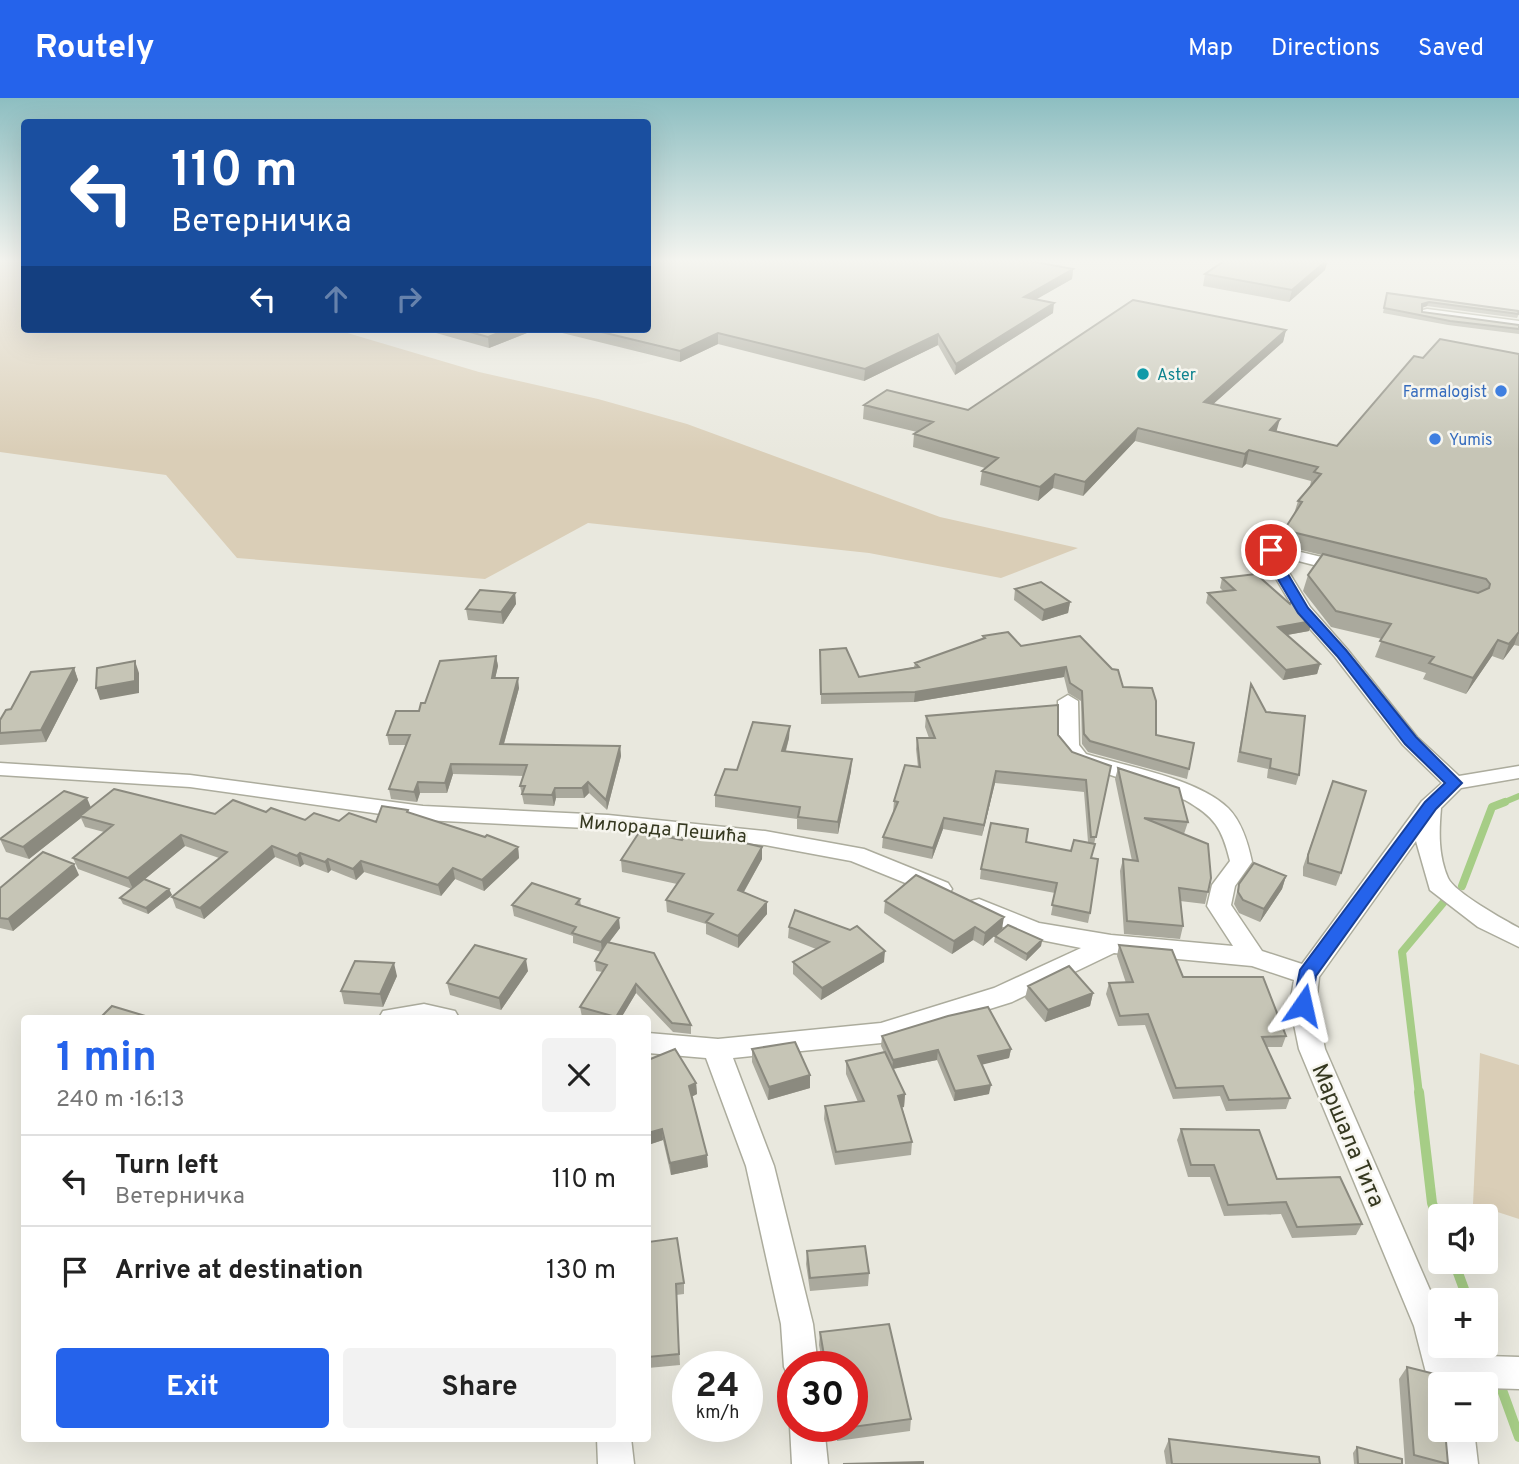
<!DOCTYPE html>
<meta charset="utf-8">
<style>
body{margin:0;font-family:Overpass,sans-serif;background:#f2f2f2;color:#222;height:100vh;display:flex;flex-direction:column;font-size:26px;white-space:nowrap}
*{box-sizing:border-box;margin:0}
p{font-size:23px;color:#767676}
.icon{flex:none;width:38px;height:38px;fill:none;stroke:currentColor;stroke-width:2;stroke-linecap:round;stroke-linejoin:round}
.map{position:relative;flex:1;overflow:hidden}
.sheet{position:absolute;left:21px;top:917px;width:630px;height:427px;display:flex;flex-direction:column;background:#fff;border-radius:7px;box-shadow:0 7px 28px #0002}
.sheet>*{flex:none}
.banner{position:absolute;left:21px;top:21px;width:630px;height:214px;border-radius:7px;box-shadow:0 7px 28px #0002;background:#1a4fa0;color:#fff;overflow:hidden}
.fabs{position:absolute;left:1428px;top:1106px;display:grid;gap:14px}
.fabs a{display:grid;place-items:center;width:70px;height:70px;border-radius:7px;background:#fff;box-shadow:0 7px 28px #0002;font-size:35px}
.speed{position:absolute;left:672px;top:1253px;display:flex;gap:14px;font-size:35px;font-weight:700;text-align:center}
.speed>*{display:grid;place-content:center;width:91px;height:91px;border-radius:50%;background:#fff;box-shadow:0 7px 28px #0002;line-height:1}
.speed small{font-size:18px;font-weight:400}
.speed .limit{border:10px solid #d22;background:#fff;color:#111}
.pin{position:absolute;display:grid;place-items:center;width:60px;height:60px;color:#fff;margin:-30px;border:4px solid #fff;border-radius:50%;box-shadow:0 2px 7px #0007}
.me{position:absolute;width:77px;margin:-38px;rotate:11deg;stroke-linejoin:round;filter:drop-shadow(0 0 5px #0008)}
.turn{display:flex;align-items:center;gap:24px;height:147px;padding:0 35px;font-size:32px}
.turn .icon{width:91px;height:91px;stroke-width:2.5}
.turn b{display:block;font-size:49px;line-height:60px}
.lanes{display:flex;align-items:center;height:66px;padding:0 35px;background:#0003;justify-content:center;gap:35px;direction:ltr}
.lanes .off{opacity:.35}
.round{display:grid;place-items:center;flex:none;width:74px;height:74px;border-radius:7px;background:#f2f2f2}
.head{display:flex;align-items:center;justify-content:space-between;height:119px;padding:0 35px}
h1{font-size:42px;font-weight:700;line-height:52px;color:#2563eb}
.cta{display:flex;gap:14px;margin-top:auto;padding:14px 35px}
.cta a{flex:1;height:80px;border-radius:7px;background:#2563eb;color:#fff;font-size:28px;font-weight:700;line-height:80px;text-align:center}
.cta a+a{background:#f2f2f2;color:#222}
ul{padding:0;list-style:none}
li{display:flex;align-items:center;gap:21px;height:91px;padding:0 35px;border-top:2px solid #e0e0e0}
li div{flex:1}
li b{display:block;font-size:26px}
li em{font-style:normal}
header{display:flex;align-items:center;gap:42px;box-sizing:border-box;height:98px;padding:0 35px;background:#2563eb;color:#fff}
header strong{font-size:33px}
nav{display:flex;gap:38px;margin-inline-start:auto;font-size:24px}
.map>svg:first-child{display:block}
.green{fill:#daceb7}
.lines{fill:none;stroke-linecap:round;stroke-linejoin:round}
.stream-far2{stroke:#a6cd86;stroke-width:6}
.stream-far1{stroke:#a6cd86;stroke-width:8}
.stream{stroke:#a6cd86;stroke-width:10}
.minor-casing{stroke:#acac9d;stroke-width:3}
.minor{fill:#fff;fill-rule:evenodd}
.wall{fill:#aaa99d}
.shaded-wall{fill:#8b8a7f}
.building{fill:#c6c5b6;stroke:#8b8a7f;stroke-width:2}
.route{fill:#2563eb;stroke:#184099;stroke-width:2}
.culture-dot{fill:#0f9aa8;stroke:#f6f5ee;stroke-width:2.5}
.shop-dot{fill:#3f7fe0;stroke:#f6f5ee;stroke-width:2.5}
.labels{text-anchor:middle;stroke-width:5;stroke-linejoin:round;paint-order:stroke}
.far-culture-label{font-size:16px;fill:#0d838f;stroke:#f6f5ee;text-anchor:start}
.far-shop-label{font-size:16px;fill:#366cbe;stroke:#f6f5ee;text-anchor:end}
.street-label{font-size:19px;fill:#353820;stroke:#f6f5ee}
.near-street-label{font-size:23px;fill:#353820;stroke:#f6f5ee}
</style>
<header>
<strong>Routely</strong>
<nav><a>Map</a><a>Directions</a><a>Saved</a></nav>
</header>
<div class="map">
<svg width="1519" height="1366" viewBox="0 0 1519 1366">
<rect width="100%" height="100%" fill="#e9e8de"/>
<!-- green -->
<path class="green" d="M0 163H24V231H334L479 274 598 301 687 326 940 419 1078 450 1001 480 869 455 588 425 485 481 237 460 166 377 0 354Z
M1480 955 1519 967V1121L1473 1106Z"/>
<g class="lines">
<!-- stream-far2 -->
<path class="stream-far2" d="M1500 706 1519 698"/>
<!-- stream-far1 -->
<path class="stream-far1" d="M1462 788 1492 709 1505 704
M1419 996 1402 854 1443 805"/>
<!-- stream -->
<path class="stream" d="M1419 994 1432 1105 1440 1127
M1454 1164 1468 1202
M1485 1248 1490 1261
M1502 1292 1519 1339"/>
<!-- minor casing -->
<g class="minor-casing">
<path id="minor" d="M1427 211 1519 223V229L1423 216V212Z
M1271 447 1351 466 1353 470 1351 474 1345 475 1279 458 1310 509 1347 551 1417 639 1459 678 1519 668V680L1461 690 1441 710C1439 733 1438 757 1448 780 1454 794 1504 822 1519 830V849L1478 829 1430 792 1416 743 1319 879 1316 907 1325 951 1440 1215V1248H1451L1453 1257 1519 1259V1291L1486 1290V1286H1440V1301L1432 1298 1414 1228 1299 951 1290 907 1294 882 1252 868 1114 855 1012 904 881 945 733 960 774 1068 813 1226 818 1269H793V1282L789 1280 784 1269 781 1226 746 1068 706 960 648 955V935L718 941 881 925 994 890 1081 850 1026 839 971 815 967 809 971 803 979 801 1039 825 1111 837 1233 848 1207 808 1212 787 1230 763C1222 730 1215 719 1185 702L1072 664 1059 648 1058 603 1068 597 1078 603 1079 647 1086 656C1128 669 1196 680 1228 710 1242 724 1248 745 1252 764L1235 788 1231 807 1262 853 1302 866 1422 703 1442 685 1403 647 1335 559 1297 516 1261 455 1265 449Z
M0 665 190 677 423 708 608 717 765 733 864 751 948 785 952 791 948 797 940 799 851 763 765 747 608 731 423 722 190 689 0 677Z
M424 906 455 913 459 920H379L383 913Z
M793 1321V1328H824L828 1366H792L790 1328Z
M1440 1331 1474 1332 1478 1366H1442Z
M597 1340H631L634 1366H598Z"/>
</g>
<!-- minor -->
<use href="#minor" class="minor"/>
</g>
<!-- wall -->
<path class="wall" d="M648 163H1039L1037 164 1073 171 1072 181 1036 201 1053 215 955 277 938 247 864 283 718 246 680 264 546 231H648Z
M1325 172 1289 204 1203 188 1205 176Z
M1386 199 1519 216 1517 220 1427 208 1422 210V214L1519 227V236L1448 227 1383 215Z
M422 231H537L489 250Z
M1286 232 1283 244 1213 306 1277 333 1337 348 1423 260 1519 256V548L1514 547 1503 562 1492 558 1466 596 1423 581 1426 575 1375 559 1382 541 1331 529 1303 493 1308 477 1322 457 1280 447 1284 432 1294 416 1298 403 1310 388 1311 383 1246 366 1242 370 1135 343 1083 398 1053 390 1038 403 980 387 982 373 985 370 913 349 914 336 917 334 863 321 864 307 968 312Z
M1222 480 1312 523 1309 533 1287 537 1320 566 1317 576 1283 582 1206 505 1208 495 1223 493 1220 490Z
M1015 491 1070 504 1068 515 1042 523 1014 502Z
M515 495 516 506 503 526 468 522 466 511Z
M983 538 1021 548 1123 589 1156 637 1189 671 1187 681 1088 654 1082 646 1081 603 1068 595 1064 579 914 604 821 606 820 552 859 579 914 569 915 565 982 541Z
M496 558 498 568 495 580 519 590 504 646 620 648 621 658 607 712 589 695 584 700H556L554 708 524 706 520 688 524 678 453 676 447 695H420L417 704 391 701 389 691 406 647H389L387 637 419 613 425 605Z
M74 570 78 582 46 644 0 647V622Z
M1251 586 1299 677 1296 687 1267 680 1268 671 1237 664 1249 596Z
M926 618 1058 637 1072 654 1111 668 1091 760 1090 815 1088 825 1051 817 1055 795 980 781 981 771 1026 744 1071 753 1088 744 1084 694 995 685 982 738 943 731 932 761 882 750 883 739 893 715 894 703 918 669 916 651 917 640H929L925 629Z
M789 640 786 653 851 673 838 736 797 731V721L715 709V697L737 672Z
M1118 670 1188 724 1184 736 1211 780 1205 806 1180 803 1183 828 1180 841 1124 836 1120 773 1123 761 1132 763 1115 681Z
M1333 683 1341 775 1336 788 1303 778V769Z
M91 709 215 716 266 714 305 722 339 723 376 724 408 712V715L518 749 519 760 484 793 455 781 441 798 364 774 356 782 331 772 328 775 304 766 300 769 275 759 204 821 176 810 172 799 219 760 185 748 145 781 169 791 172 797 148 816 123 806 120 800 132 791 78 771 73 760 104 734 85 729 81 720 29 761 6 754 0 741Z
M682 742 762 749V761L744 794 767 804V816L738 850 706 836V826L667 814 666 802 677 786 622 774 621 762Z
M79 777 13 833 0 830V790Z
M1286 778 1282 791 1260 824 1239 815 1234 806 1239 786Z
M580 801 581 808 620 830 609 844 691 927V936L673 934 636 895 621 920H588L582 919 580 909 603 874 596 873 595 863 601 854 573 845V838L514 818 512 807Z
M885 803 1002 831 983 848 973 842 952 856 884 815Z
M789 829 850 832 884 864 821 902 793 876V864L816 851 788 840Z
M995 838 1042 842 1041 848 1026 863 994 844Z
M1119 847 1183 879 1286 938 1282 949H1266L1290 1000 1286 1011 1226 1013 1220 998 1173 1001 1145 927 1118 928 1106 896 1109 885H1126L1117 858Z
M528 873 501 912 450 897 447 885Z
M397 878 383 909 344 906 341 893Z
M1028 888 1093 895 1090 908 1045 924 1025 900Z
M882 938 1011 951 1009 960 982 966 989 996 954 1003 937 962 893 971 905 996 904 1009H902L912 1044 911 1057 835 1067 824 1021 825 1008 858 1004 846 976V963L884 954 881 948Z
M752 951 810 990 768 1002 752 964Z
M648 962 696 985 697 996 691 999 708 1069 671 1077 663 1042 648 1047Z
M1181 1031 1362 1126 1356 1137 1292 1140 1281 1116 1224 1118 1210 1079H1188L1177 1042Z
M648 1144 684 1185V1196L676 1197 680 1267 648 1270Z
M807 1153 869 1175 868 1188 810 1193 806 1166Z
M820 1234 911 1321 910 1333 837 1343 834 1328H852V1269H823L819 1247Z
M1407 1269 1448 1366H1405L1399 1281Z
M1169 1341 1320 1366H1166L1164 1353Z
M1357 1349 1402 1366H1354L1353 1355Z"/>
<!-- shaded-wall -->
<path class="shaded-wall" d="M1326 163H1328L1325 172 1289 204 1292 192Z
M1073 171 1072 181 1023 209 1024 199Z
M1429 204 1427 208 1421 210 1422 206Z
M1054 205 1053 215 955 277 956 266Z
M509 231H537L489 250 488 239Z
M1286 232 1283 244 1201 317 1204 304Z
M718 235V246L680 264V253Z
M938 236V247L864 283 865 271Z
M1280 321 1276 335 1270 332Z
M1138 330 1135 343 1083 398 1085 384Z
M1249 352 1246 366 1242 370 1245 356Z
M1055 376 1053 390 1038 403 1040 389Z
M515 495 516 506 503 526 501 514Z
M1070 504 1068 515 1042 523 1044 512Z
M1312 523 1309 533 1276 539 1278 529Z
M1519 534 1514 547 1503 562 1509 546Z
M1498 542 1492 558 1466 596 1473 580Z
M496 558 498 568 493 590 492 580Z
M135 563 139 575V595L100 602 96 590Z
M1320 566 1317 576 1283 582 1286 572Z
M1066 569 1064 579 914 604 915 594Z
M74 570 78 582 46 644 41 632Z
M518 580 519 590 501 656 500 646Z
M790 628 789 640 782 665V653Z
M620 648 621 658 607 712 606 702Z
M852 661 851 673 838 736V724Z
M451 666 453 676 447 695 445 685Z
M996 673 995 685 982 738 984 727Z
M418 684 420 695 417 704 414 694Z
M588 684 589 695 584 700 582 690Z
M555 690 556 700 554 708 552 697Z
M87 700 92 712 80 718 81 720 29 761 23 749Z
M944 720 943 731 932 761 933 750Z
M181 737 185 748 133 791 128 780Z
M272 748 275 759 204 821 200 810Z
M518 749 519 760 484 793 482 782Z
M762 749V761L738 804V792Z
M300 755 304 766 300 769 297 758Z
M328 761 331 772 328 775 325 764Z
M361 763 364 774 356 782 353 771Z
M74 766 79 777 13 833 8 821Z
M453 770 455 781 441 798 438 787Z
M1286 778 1282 791 1260 824 1264 811Z
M169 791 172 797 148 816 146 810Z
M767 804V816L738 850V838Z
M1004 819 1002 831 983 848 985 835Z
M619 820 620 830 602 854 601 844Z
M975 829 973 842 952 856 954 843Z
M1042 842 1041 848 1026 863 1027 856Z
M885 853 884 864 821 902 822 890Z
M526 861 528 873 501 912 499 900Z
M394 865 397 878 383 909 380 896Z
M636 886V895L621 920H616Z
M1093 895 1090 908 1045 924 1048 912Z
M1011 951 1009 960 977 968 978 958Z
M938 952 937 962 892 971 893 962Z
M810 977V990L768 1002 769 989Z
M696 985 697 996 689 1000V988Z
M991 987 989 996 954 1003 955 993Z
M905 996 904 1009 897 1011 898 998Z
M662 1031 663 1042 648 1047V1035Z
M707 1057 708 1069 671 1077 670 1065Z"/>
<!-- building -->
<path class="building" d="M648 163H1030L1073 171 1024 199 1054 205 956 266 938 236 865 271 718 235 680 253 589 231H648Z
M1224 163H1326L1292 192 1205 176Z
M1387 195 1518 213 1519 216 1429 204 1422 206V214L1519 227V231L1450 223 1384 210Z
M1133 202 1286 232 1204 304 1280 321 1270 332 1337 348 1414 258 1423 260 1440 241 1519 256V534L1509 546 1498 542 1473 580 1429 565 1434 559 1380 543 1391 526 1336 513 1308 477 1323 456 1478 495 1489 490 1490 486 1486 481 1284 432 1302 404 1298 403 1321 376 1314 374 1318 369 1249 352 1245 356 1138 330 1085 384 1055 376 1040 389 982 373 998 360 914 336 933 324 864 307 887 292 968 312Z
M459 231H509L488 239Z
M1256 476 1290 506 1293 501 1312 523 1278 529 1320 566 1286 572 1208 495 1235 492 1222 480Z
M1041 484 1070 504 1044 512 1015 491Z
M480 492 515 495 501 514 466 511Z
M1008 534 1021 548 1080 538 1112 571 1118 572 1123 589 1152 590 1156 603V637L1194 645 1189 671 1090 643 1084 636 1082 593 1070 585 1066 569 915 594 821 596 820 552 846 550 859 579 919 569 915 565 985 540 983 538Z
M496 558 492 580H518L500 646 620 648 606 702 588 684 582 690H555L552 697 522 696 525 688H520L527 667 451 666 445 685 418 684 414 694 389 691 410 637H387L396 613H419L421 605H425L440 563Z
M135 563V583L96 590 97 570Z
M74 570 41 632 0 635V622L6 612 11 611 31 574Z
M1251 586 1266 614 1305 618 1299 677 1270 670 1271 661 1240 654Z
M1058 607V637L1072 654 1111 668 1096 739H1091L1086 682 996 673 984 727 944 720 933 750 883 739 898 704 894 703 905 667 920 669 917 640H935L926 618Z
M753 624 790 628 782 653 852 661 838 724 798 719 800 709 715 697 725 671 737 672Z
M1118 670 1179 690 1188 724 1144 720 1208 746 1211 780 1208 794 1179 790 1183 828 1127 823 1123 761 1138 763Z
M1333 683 1366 693 1341 775 1308 765V757Z
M114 691 215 716 233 702 266 714 271 710 305 722 314 715 339 723 349 715 376 724 382 708 408 712 407 714 485 739 487 737 518 749 482 782 453 770 438 787 361 763 353 771 328 761 325 764 300 755 297 758 272 748 200 810 172 799 227 754 181 737 128 780 73 760 113 727 80 718Z
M64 693 87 700 23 749 0 741Z
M991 725 1028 731 1026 744 1071 753 1074 742 1095 746 1091 760 1098 761 1090 815 1052 807 1057 785 981 771Z
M688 732 762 749 738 792 767 804 738 838 706 824 713 816 666 802 684 776 621 762 640 733 682 742Z
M43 754 74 766 8 821 0 820V790Z
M1254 765 1286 778 1264 811 1243 802 1238 794 1239 786Z
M916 777 1004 819 985 835 975 829 954 843 885 803Z
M144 781 169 791 146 810 120 800Z
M532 785 580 801 576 806 619 820 601 844 572 835 576 829 512 807Z
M795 812 850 832 857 828 885 853 822 890 793 864 829 844 789 829Z
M1008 827 1042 842 1027 856 995 838Z
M607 844 654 855 691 927 672 925 636 886 616 919 580 909 607 867 595 863Z
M475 847 526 861 499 900 447 885Z
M1119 847 1172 852 1183 879H1263L1286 938 1262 939 1290 1000 1229 1002 1223 988 1176 990 1148 916 1120 918 1109 885 1133 884Z
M355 863 394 865 380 896 341 893Z
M1069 868 1093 895 1048 912 1028 888Z
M112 908 152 920H100Z
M988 909 1011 951 978 958 991 987 955 993 938 952 893 962 882 938 948 918Z
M795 944 810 977 769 989 752 951Z
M675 951 696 985 689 988 707 1057 670 1065 662 1031 648 1035V992H649L648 990V962Z
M885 954 905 996 898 998 912 1044 836 1054 825 1008 864 1003 846 963Z
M1181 1031 1259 1032 1277 1081 1340 1079 1362 1126 1297 1129 1286 1104 1228 1107 1214 1067H1191Z
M677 1140 684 1185 676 1186 679 1256 648 1259V1144Z
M865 1148 869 1175 810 1180 807 1153Z
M889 1226 911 1321 838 1331 837 1328H852V1269H826L820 1234Z
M1407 1269 1435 1276 1440 1289V1332H1445L1448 1366 1414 1357Z
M1169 1341 1319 1359 1320 1366H1172Z
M1357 1349 1402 1361V1366H1358Z
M923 1364V1366H843Z"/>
<!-- sky -->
<linearGradient id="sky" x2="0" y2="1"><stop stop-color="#8dbec1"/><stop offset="0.46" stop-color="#f5f5f0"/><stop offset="1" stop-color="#f5f5f0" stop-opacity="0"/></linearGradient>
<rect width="1519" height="354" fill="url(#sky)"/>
<!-- route -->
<path class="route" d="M1271 449 1277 452 1276 456 1308 510 1346 552 1416 639 1462 685 1436 711 1316 878 1310 913 1303 915 1296 913 1293 907 1300 872 1425 704 1445 685 1405 646 1337 558 1298 515 1263 456 1267 450Z"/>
<!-- markers -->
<circle class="culture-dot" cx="1143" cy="276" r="7"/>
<g class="shop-dot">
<circle cx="1501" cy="293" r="7"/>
<circle cx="1435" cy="341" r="7"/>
</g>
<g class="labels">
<!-- far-culture labels -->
<g class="far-culture-label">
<text x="1157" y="282">Aster</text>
</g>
<!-- far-shop labels -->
<g class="far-shop-label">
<text x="1487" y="299">Farmalogist</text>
<text x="1449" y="347" text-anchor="start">Yumis</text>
</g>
<!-- street labels -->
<g class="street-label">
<text transform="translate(663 730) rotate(5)" y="7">Милорада Пешића</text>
</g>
<!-- near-street labels -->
<g class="near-street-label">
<text transform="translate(1349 1037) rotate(67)" y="8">Маршала Тита</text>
</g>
</g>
</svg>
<div class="fabs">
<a><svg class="icon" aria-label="sound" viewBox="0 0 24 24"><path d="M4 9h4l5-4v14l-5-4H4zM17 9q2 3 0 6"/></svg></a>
<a>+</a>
<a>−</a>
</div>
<div class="speed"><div>24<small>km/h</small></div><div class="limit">30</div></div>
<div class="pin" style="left:1271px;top:452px;background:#d93025"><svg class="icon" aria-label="arrive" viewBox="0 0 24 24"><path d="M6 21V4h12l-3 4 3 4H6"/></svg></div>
<svg class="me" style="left:1303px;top:907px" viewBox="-20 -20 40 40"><path d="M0-17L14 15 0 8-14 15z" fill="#2563eb" stroke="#fff" stroke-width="4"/></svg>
<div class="banner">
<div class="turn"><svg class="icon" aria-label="left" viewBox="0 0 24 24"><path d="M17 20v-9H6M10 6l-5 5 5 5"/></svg><div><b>110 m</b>Ветерничка</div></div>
<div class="lanes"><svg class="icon" aria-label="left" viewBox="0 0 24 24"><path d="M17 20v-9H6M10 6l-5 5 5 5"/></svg><svg class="icon off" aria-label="ahead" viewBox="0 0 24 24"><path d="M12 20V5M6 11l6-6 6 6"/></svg><svg class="icon off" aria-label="right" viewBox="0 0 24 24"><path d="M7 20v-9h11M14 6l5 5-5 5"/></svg></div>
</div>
<section class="sheet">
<div class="head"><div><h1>1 min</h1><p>240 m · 16:13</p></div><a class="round"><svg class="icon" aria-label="close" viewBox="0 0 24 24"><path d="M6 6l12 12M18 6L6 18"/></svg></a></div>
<ul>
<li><svg class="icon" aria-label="left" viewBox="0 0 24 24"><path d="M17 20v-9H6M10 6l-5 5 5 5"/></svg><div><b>Turn left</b><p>Ветерничка</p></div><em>110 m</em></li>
<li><svg class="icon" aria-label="arrive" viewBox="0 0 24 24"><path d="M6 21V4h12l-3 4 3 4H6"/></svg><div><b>Arrive at destination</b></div><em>130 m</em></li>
</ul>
<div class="cta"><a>Exit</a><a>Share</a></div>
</section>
</div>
